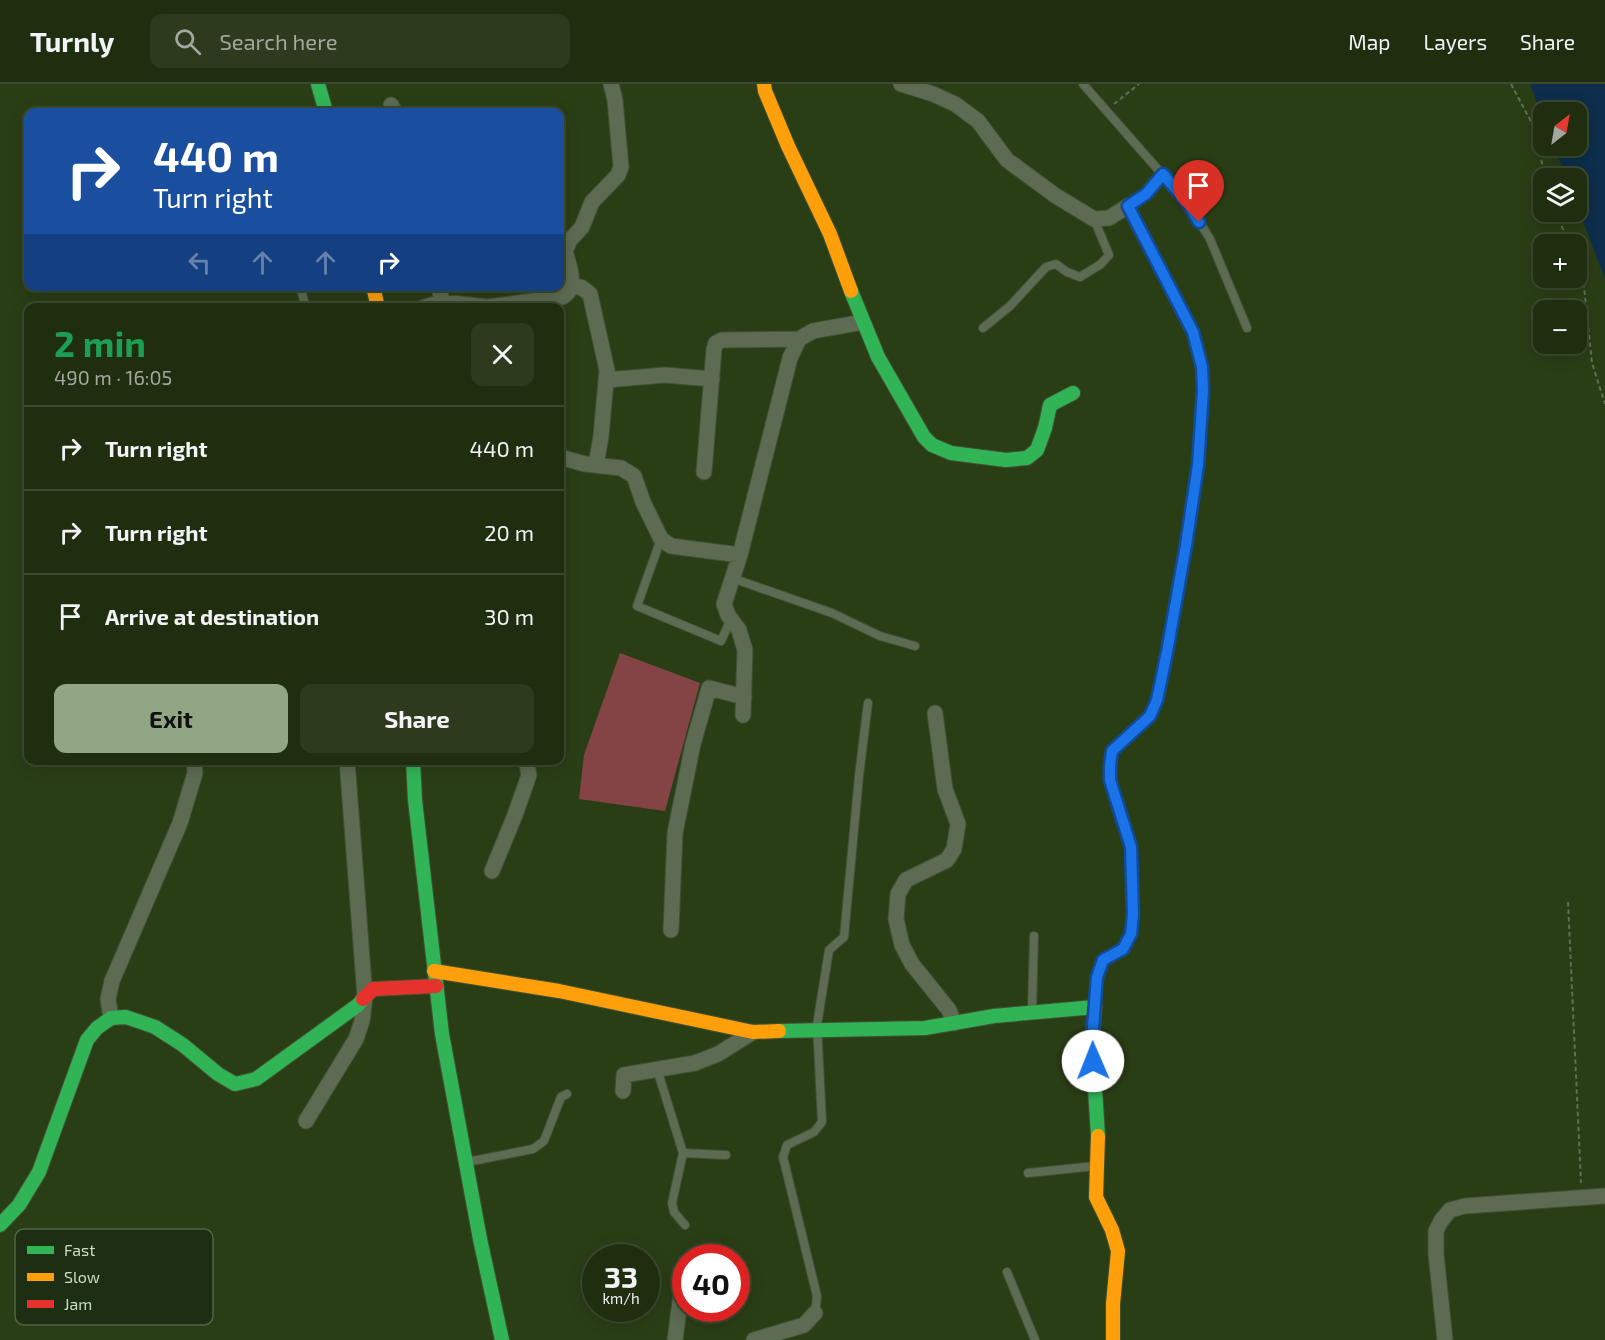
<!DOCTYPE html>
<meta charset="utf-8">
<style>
body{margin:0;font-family:"Exo 2",sans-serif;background:#2d3a1e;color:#f1f3f6;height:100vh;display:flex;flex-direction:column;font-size:22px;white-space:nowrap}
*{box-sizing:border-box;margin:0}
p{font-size:20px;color:#a2a89f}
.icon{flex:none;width:33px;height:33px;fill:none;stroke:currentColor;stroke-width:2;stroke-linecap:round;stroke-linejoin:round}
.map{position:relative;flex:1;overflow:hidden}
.side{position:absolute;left:24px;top:219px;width:540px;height:462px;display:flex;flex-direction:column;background:#202e10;border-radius:12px;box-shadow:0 3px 15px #0003,0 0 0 2px #3d4a30}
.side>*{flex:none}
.guide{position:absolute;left:24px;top:24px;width:540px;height:183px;border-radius:12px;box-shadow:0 3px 15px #0003,0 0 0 2px #3d4a30;background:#1a4fa0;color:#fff;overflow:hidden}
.needle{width:39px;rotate:31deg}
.controls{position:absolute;left:1533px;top:18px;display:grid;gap:12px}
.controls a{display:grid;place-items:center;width:54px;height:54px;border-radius:12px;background:#202e10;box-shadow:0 3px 15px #0003,0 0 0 2px #3d4a30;font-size:30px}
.speed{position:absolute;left:582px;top:1160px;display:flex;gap:12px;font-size:30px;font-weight:700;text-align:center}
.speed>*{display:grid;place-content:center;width:78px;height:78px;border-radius:50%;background:#202e10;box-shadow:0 3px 15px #0003,0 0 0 2px #3d4a30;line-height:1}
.speed small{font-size:15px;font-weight:400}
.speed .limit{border:9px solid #d22;background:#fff;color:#111}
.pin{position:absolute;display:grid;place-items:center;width:51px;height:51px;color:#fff;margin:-62px -26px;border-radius:50% 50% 50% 0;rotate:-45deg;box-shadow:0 0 6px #0007}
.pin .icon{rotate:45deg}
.me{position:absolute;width:66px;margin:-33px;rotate:359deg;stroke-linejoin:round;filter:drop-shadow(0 0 4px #0008)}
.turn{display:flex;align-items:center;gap:21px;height:126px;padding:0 30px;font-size:27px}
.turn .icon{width:78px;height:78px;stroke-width:2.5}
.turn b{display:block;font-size:42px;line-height:51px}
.lanes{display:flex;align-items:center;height:57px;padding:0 30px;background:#0003;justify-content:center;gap:30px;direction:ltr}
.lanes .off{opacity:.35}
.round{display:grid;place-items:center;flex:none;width:63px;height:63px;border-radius:12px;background:#2d3a1e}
.head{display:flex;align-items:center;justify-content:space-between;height:102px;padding:0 30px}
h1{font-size:36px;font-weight:700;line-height:45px;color:#1e9e55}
.primary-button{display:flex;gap:12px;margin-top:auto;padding:12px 30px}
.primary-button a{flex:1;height:69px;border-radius:12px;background:#91a783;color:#111;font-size:24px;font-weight:700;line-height:69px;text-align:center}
.primary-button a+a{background:#2d3a1e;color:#f1f3f6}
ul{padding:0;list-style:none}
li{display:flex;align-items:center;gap:18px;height:84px;padding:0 30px;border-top:2px solid #3d4a30}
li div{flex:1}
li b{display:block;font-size:22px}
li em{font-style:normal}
header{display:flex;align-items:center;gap:36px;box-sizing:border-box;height:84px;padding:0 30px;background:#202e10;border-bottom:2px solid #3d4a30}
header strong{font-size:28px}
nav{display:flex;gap:33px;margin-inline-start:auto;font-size:21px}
.search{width:420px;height:54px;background:#2d3a1e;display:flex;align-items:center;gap:15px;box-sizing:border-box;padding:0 21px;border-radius:12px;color:#a2a89f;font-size:22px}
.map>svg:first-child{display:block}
.green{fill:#844446}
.water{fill:#0d2e4c}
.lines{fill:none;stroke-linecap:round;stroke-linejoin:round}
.lane-casing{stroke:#425135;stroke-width:10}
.street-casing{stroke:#425135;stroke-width:17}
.fast-casing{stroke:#425135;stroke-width:16}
.slow-casing{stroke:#425135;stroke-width:16}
.jam-casing{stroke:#425135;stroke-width:16}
.path{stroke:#606f55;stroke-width:2;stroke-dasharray:4.5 3;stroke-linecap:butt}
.lane{stroke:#5c6b51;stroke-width:8}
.street{stroke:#5c6b51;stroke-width:15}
.fast{stroke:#30b455;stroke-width:14}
.slow{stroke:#ff9f0a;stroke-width:14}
.jam{stroke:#e5322d;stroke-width:14}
.route-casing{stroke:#114b97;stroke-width:15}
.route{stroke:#1a73e8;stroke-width:10}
.key{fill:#1e2e13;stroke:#516346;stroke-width:1.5}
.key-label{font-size:16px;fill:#c9dfbd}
</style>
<header>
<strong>Turnly</strong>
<div class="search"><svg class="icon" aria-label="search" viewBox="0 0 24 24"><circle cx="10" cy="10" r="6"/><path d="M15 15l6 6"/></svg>Search here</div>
<nav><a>Map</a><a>Layers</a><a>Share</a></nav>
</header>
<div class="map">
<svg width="1605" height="1256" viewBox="0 0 1605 1256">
<rect width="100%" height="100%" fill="#2a3e16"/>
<!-- green -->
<path class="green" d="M620 569 700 599 665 727 579 715 584 671Z"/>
<!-- water -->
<path class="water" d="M1530 0H1605V195L1577 121 1576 94H1566L1554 62H1576V28H1544L1543 35Z"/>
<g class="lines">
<!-- lane casing -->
<g class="lane-casing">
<path id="lane" d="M1083 0 1189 121 1210 155 1247 244
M300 202 306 224
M983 244 1010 222 1046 183 1056 180 1067 188 1080 193 1101 180 1109 171 1094 135
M661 455 637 522 721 557 731 535
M732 494 832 529 880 552 915 562
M1095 921 1097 893 1103 876 1123 865 1131 850 1133 830 1131 763 1110 696V681L1112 667 1150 632 1157 616 1167 568 1186 461 1198 381 1203 306 1202 283 1193 248 1128 122 1146 110 1163 90
M1032 926 1034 852
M657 985 683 1069 672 1119 674 1128 685 1141
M683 1069 726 1071
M467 1078 533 1065 544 1057 561 1013 567 1010
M1028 1089 1095 1082
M1007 1188 1035 1256
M815 1229 817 1212 783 1073 787 1061 814 1048 822 1038 817 941 829 866 844 853 859 692 868 619"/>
</g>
<!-- street casing -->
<g class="street-casing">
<path id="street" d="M901 0 933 10 955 20 978 37 1007 76 1056 112 1094 135 1109 134 1128 122
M391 21 395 28
M439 202 442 218
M572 203H581L590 210 607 286 601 352 596 381
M422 224 442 218 488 223 562 213C579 204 569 182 565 167L570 156 582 143 592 118 618 91 621 83 615 16 611 0
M606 296 665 291 712 295
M560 373 585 380 621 384 634 392 643 418 661 455 671 462 740 471
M704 388 714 265 716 259 722 256 799 255
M935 629 945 705 958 740 954 765 947 776 906 796 898 810 896 835 902 861 912 880 949 926 954 939
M743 631 745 566 739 546 728 531 724 520 740 471 790 274 799 255 813 247 863 238
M492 787 515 731 529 691 526 676
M671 846 675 749 693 660 709 604 744 613
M111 934 108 915 112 897 180 739 195 689 194 676
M623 1007 624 991 695 979 718 970 753 948
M306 1037 356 955 362 937 365 913 347 676
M675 1256 685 1179
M754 1256 804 1241 815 1229
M1445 1256 1436 1170V1147L1441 1137 1450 1126 1465 1122 1605 1112"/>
</g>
<!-- fast casing -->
<g class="fast-casing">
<path id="fast" d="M318 0 326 28
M851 207 878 273 924 353 932 361 951 369 1006 376 1027 374 1037 366 1045 344 1050 321 1073 309
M413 676 415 716 442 950 480 1155 502 1256
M779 947 925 944 994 932 1095 923 1092 957 1098 1052
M0 1141 19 1121 39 1088 87 956 97 944 111 934 126 933 155 943 183 961 218 990 235 1000 256 995 358 921 363 915"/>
</g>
<!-- slow casing -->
<g class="slow-casing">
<path id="slow" d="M764 0 765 7 788 62 830 150 851 207
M373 202 378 224
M434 887 559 907 753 948 779 947
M1098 1052 1096 1113 1112 1146 1118 1167 1113 1220V1256"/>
</g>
<!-- jam casing -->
<g class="jam-casing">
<path id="jam" d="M363 915 373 905 436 902"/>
</g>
<!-- path -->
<path class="path" d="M1511 0 1535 45 1545 94
M1114 20 1139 0
M1556 128 1569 160
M1576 178 1583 193 1592 279 1605 320
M1568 818 1581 1099"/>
<!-- lane -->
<use href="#lane" class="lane"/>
<!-- street -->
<use href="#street" class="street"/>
<!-- fast -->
<use href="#fast" class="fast"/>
<!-- slow -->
<use href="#slow" class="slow"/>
<!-- jam -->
<use href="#jam" class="jam"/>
</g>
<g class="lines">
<!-- route casing -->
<g class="route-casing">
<path id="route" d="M1093 977 1092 957 1097 893 1103 876 1123 865 1131 850 1133 830 1131 763 1110 696V681L1112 667 1150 632 1157 616 1167 568 1186 461 1198 381 1203 306 1202 283 1193 248 1128 122 1146 110 1163 90 1189 121 1199 138"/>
</g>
<!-- route -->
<use href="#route" class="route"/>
</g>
<!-- legend -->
<rect x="15" y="1145" width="198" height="96" rx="9" class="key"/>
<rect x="27" y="1162" width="27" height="8" fill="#30b455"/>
<rect x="27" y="1189" width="27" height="8" fill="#ff9f0a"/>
<rect x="27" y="1216" width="27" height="8" fill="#e5322d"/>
<g class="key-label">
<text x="64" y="1172">Fast</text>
<text x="64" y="1199">Slow</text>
<text x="64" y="1226">Jam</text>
</g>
</svg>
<div class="controls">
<a><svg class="needle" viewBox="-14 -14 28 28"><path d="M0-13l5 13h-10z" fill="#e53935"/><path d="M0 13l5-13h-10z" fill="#a2a89f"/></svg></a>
<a><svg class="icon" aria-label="layers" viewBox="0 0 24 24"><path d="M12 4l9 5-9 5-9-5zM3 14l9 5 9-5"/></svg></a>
<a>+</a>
<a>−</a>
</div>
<div class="speed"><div>33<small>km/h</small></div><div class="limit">40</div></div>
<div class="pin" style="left:1199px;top:138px;background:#d93025"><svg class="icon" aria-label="arrive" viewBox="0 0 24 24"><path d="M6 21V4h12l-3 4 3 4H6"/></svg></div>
<svg class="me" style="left:1093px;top:977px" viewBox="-20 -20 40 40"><circle r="19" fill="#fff"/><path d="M0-13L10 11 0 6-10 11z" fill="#1a73e8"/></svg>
<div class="guide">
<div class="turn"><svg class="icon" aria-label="right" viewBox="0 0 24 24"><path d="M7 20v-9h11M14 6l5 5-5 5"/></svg><div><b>440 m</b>Turn right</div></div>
<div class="lanes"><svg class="icon off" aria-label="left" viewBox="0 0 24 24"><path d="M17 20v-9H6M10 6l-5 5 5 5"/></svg><svg class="icon off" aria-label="ahead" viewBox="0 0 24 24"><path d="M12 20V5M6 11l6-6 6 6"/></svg><svg class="icon off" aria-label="ahead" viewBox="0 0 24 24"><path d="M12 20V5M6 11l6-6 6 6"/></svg><svg class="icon" aria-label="right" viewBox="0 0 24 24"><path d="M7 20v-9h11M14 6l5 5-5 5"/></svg></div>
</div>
<section class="side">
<div class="head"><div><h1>2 min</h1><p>490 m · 16:05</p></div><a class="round"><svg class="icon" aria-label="close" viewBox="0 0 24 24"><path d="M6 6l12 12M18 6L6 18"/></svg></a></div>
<ul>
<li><svg class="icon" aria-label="right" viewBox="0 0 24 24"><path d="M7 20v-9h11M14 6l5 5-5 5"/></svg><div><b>Turn right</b></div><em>440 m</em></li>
<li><svg class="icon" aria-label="right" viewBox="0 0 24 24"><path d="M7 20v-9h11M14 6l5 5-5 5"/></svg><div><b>Turn right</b></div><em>20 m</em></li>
<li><svg class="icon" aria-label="arrive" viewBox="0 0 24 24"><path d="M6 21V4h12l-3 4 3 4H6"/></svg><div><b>Arrive at destination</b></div><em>30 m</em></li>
</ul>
<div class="primary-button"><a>Exit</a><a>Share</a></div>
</section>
</div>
